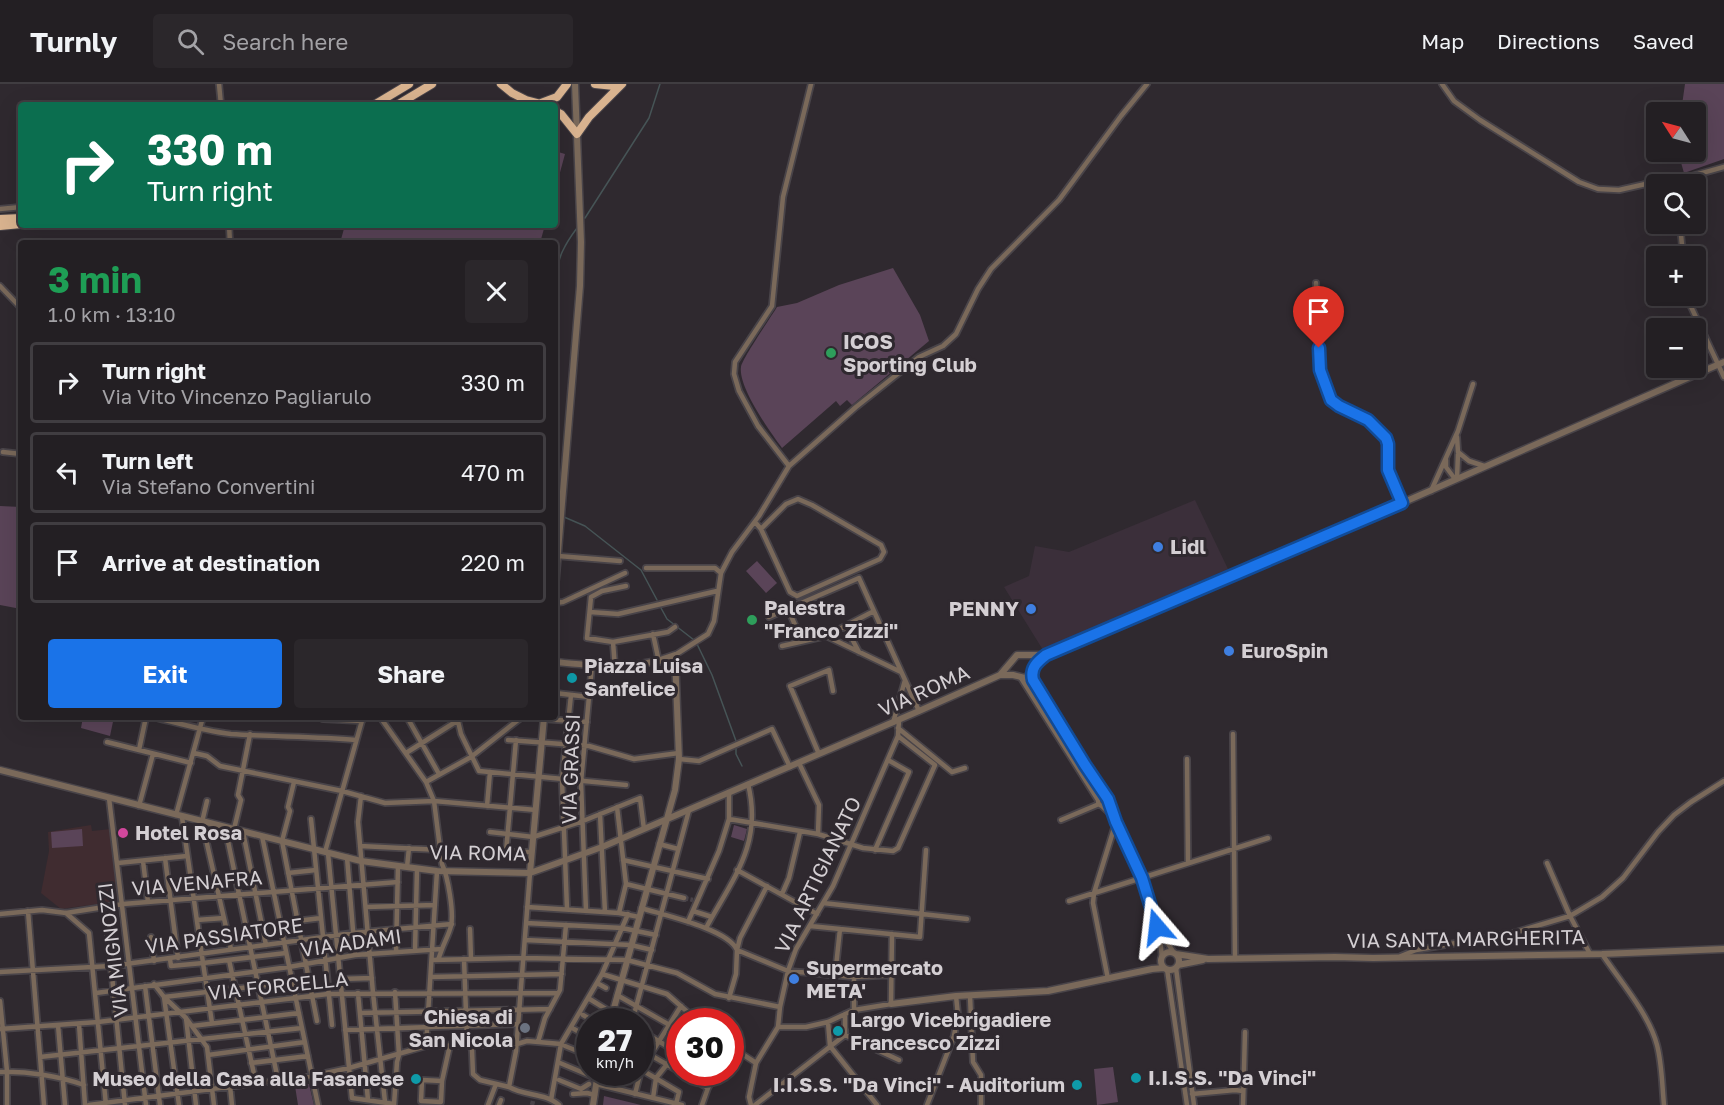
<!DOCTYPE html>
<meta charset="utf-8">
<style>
body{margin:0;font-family:"Golos Text",sans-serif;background:#2b272b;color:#f1f3f6;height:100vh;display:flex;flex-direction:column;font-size:22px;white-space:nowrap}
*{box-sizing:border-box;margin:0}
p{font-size:20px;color:#a3a2a6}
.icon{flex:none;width:33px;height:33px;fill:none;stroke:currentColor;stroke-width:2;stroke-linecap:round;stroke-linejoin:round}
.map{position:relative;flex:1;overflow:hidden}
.sheet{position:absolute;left:18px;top:156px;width:540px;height:480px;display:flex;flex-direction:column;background:#231f23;border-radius:6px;box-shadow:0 6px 24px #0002,0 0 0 2px #403d41}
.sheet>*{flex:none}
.hud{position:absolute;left:18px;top:18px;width:540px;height:126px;border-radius:6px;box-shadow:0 6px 24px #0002,0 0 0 2px #403d41;background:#0b6e4f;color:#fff;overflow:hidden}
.needle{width:39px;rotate:306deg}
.buttons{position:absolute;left:1646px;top:18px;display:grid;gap:12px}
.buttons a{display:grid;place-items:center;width:60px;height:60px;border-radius:6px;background:#231f23;box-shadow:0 6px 24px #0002,0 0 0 2px #403d41;font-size:30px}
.speed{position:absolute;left:576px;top:924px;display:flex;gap:12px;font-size:30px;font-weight:700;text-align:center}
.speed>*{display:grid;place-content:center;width:78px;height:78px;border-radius:50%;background:#231f23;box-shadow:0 6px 24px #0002,0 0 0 2px #403d41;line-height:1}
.speed small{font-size:15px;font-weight:400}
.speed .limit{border:9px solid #d22;background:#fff;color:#111}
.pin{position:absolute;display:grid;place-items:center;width:51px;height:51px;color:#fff;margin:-62px -26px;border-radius:50% 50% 50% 0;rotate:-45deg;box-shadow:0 0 6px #0007}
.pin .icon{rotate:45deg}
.me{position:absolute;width:66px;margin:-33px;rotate:343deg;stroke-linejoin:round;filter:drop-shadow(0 0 4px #0008)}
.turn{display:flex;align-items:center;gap:21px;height:126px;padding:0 30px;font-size:27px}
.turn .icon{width:78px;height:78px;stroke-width:2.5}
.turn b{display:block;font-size:42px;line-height:51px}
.round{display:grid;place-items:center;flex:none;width:63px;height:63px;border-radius:6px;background:#2b272b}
.summary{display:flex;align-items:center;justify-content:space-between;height:102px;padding:0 30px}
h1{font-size:36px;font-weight:700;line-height:45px;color:#1e9e55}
.primary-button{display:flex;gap:12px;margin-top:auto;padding:12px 30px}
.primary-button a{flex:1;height:69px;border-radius:6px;background:#1a73e8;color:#fff;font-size:24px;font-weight:700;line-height:69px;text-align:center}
.primary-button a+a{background:#2b272b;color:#f1f3f6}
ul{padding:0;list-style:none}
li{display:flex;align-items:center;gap:18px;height:81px;margin:0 12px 9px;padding:0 18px;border:3px solid #403d41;border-radius:6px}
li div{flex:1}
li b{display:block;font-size:22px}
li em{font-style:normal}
header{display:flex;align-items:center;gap:36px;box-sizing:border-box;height:84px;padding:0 30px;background:#231f23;border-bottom:2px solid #403d41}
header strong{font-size:28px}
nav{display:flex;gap:33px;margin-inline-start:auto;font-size:21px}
.search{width:420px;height:54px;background:#2b272b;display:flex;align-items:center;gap:15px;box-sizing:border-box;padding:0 21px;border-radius:6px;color:#a3a2a6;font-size:22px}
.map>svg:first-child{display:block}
.built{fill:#3b2f3a}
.education{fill:#402c30}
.green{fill:#5a4458}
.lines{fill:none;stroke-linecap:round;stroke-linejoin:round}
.stream{stroke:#465456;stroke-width:1.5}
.minor-tunnel{stroke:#484248;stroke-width:4.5;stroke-dasharray:4.5 2;stroke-linecap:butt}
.minor-casing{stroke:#494449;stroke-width:8}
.tertiary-casing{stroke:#494449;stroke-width:9}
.trunk-casing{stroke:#494449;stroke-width:10}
.minor{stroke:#7a695a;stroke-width:4.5}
.tertiary{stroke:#7a695a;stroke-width:6}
.trunk{stroke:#d9b38f;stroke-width:8}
.route-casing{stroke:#114b97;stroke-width:15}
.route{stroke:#1a73e8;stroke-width:10}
.leisure-dot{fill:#2e9e5b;stroke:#2f292f;stroke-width:2}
.shop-dot{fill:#3f7fe0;stroke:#2f292f;stroke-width:2}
.culture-dot{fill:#0f9aa8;stroke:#2f292f;stroke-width:2}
.hotel-dot{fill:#d1479c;stroke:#2f292f;stroke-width:2}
.worship-dot{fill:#6b7280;stroke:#2f292f;stroke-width:2}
.labels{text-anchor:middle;stroke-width:6;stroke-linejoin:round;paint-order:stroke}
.poi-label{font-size:20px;font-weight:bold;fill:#d4cfd3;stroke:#2f292f;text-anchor:start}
.street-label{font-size:20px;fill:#d4cfd3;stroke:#2f292f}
</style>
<header>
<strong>Turnly</strong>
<div class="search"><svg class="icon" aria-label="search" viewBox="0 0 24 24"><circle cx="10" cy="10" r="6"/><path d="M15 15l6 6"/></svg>Search here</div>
<nav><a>Map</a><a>Directions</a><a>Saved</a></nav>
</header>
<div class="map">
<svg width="1724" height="1021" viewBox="0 0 1724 1021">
<rect width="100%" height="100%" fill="#2f292f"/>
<!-- built -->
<path class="built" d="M1195 416 1228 485 1043 566 1004 503 1029 492 1035 462 1069 468Z"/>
<!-- education -->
<path class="education" d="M91 741 92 747 111 745 119 817 61 825 41 809 49 767 48 748Z"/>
<!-- green -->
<path class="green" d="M1685 0H1724V75L1684 89 1678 68H1695V28H1681Z
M555 67 565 70 555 107Z
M345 141H545L540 159H340Z
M893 184 920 231 929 257 852 321 847 316 840 322 836 317 782 364C770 348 738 303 741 283 742 275 771 233 777 223L797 219 839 201Z
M0 422 21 423V525L0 521Z
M757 477 777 499 766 509 746 487Z
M83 633H114L110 652 81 644Z
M734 741 747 745 744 757 731 753Z
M82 745 83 762 52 764 51 748Z
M1113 983 1118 1018 1097 1021 1094 985Z
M309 1000 314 1021H298L295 1002Z
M604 1012 641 1021H603Z"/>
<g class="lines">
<!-- stream -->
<path class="stream" d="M585 134 649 34 660 0
M555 193C558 173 565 160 577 144
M555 430 559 432
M564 433 585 442 641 486 657 516
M661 524 667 535 694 556
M697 560 712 591 736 657
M736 664V670L742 682"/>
<!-- minor-tunnel -->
<path class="minor-tunnel" d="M684 814 693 816
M532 1021 533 1017"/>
<!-- minor casing -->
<g class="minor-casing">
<path id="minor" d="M219 0 221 21
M1442 0 1454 17 1480 36 1579 98 1598 105 1619 106 1659 97 1677 96 1724 83
M0 125 21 123
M1680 140 1683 172
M229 141 230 159
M1316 199 1320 286 1331 316 1339 322 1368 336 1386 354 1388 360V386L1402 419
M0 202 21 224
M1686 212 1724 293
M1457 353 1458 368 1469 377 1484 382
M3 368 21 370
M1446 376V383L1455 395
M789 382 758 342 739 307 734 290 735 278 772 222 783 113 811 0
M1457 394 1458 370
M1431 407 1458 347 1473 300
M755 438 761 445 790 508 797 512 880 475 884 468 881 461 812 421 798 415 786 420 761 445
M558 472 620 477
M646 484H715L721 489
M626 502 602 507 591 513 587 554 613 558 668 548 675 543
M555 519 563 518 625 489
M788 525 802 557
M590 528 618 530 717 507
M769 533 859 494 919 627
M845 542 859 568
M653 550 659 578
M826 552 901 588
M613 558 615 584
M782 562 826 552 874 527
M675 571 708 550 714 537 721 489 732 468 759 432 789 382 856 323 919 273 943 262 956 250 978 205 991 185 1059 116 1121 32 1147 0
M1031 589 1033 596 1104 712
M1021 594 1098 716
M555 609 589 613
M153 633C178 639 204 647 231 650 272 653 314 652 356 656
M323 633V635L362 637
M380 633 426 698 434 717 442 780C448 793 454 828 451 842 449 850 445 857 442 865
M407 633 439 690
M457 633 461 650 479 687 626 701
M544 635 587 638
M893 639 905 596
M898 644 952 688 965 684
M1233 650 1235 875
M508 656 589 662 634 675 679 669
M107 658 191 679
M139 666 146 633
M194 669 207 672 220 682 342 707 385 719 434 717 536 726
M406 669 457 637
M819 670 790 602 829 586 833 607
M679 675 699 677 772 645 790 683
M1187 675 1188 779
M799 679 819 721 818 750
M294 698 288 723 290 727 282 757 317 937
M426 698 471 673 522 633
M1098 717a5 5 0 1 1 10 0a5 5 0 1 1-10 0Z
M361 712 358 738 373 909 385 1018
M109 714 146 1021
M207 717 202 738 231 865
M139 722 153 670
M487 722 490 688
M1102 722 1114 733 1108 718
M617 723 626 800 619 829
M600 730 605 828
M176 731 203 633
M1114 733C1133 779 1158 823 1162 873
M311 735 332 941
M729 735 818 750 863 764 893 767 898 764 935 681 898 652
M1061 736 1099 720
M225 743 278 996
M234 745 241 716 238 711 250 650
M243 748 266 861
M490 748 533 753 583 737 640 714 644 745
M262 752 318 1021
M659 760 678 765
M360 762 441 766
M875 766 909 688 888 676
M325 768 363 633
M493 768H532
M506 768 516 656
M328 769 352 1014 394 1020
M347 773 355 871
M165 774 178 874
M623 776 708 795
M143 777 148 818
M118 779 187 772
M1547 779 1570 832 1590 870
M407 783 409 764
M737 786 817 830
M288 789 316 786
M626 800 684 814
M782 810 789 794 800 748
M1069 817 1268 754
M823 819 967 835
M366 823 435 821
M527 823 619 829 639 833
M641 824C663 831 728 845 737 866L788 887 854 893 892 891
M567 825 562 696 571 611
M28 827 44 1021
M586 827 581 698 592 581
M693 827 712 833
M66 829 89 849 106 1021
M0 830 42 826 66 829 123 820 398 798
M197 836 224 834
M297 837 321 834
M688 838 719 767 729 735V708
M526 839 622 844 656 851
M810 842 920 853 926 766
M706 844C733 794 763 760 748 700
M470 845 471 875
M1160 847 1174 869
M108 852 125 1021
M151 853 154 877
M525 856 631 861 652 866
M415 866 417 785
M396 868 398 782
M1602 870C1620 897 1649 930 1657 961 1662 980 1662 1001 1664 1021
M1401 872 1416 866 1513 849 1570 832 1602 813 1623 794 1658 748 1674 731 1691 718 1724 697
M170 875 171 882 203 879 182 733
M464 875 467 956 472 966 473 990 480 996 509 1003 516 967 530 789
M229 876 256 999
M432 876 523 874 627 876 677 889 715 910 780 923
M1176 884 1194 1021
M1167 885 1187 1021
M0 888 111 882 353 849 452 840
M602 890 667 910 699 938
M835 892 840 845
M431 893 562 890
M340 895 372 894
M1108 895 1093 819 1094 809 1116 738
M597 899 606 904
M154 900 164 913 179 1021
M145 902 160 1021
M96 909 289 883 355 871 442 865 438 876
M358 909 368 1016
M617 911 680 947
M970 912 973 978 981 991V1021
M164 913 292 898
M164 913 186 934 196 1021
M588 914 627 938
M729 914 736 890 737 866 740 854 767 802
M0 917 7 987V1021
M854 926V893
M360 929 550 925
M583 931 595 938
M186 934 207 963 214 1021
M632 938 689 726
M828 938 830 962
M212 939 203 879 286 869
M79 940 85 1021
M58 941 65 1021
M192 942 299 929
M778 943H806L828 938 854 926 891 920 892 850
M0 945 98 938 328 910 558 909
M574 945 590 954
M345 946 518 940
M640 946 680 970
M845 951 899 976
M538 958 545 934 560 906 566 841
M426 962 437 787
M565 962 590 972
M730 962 756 979
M830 962 877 1021
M640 965 680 988
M208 971 305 958
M40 973 302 944
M251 979 308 972
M560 979 591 992
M640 985 679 1008 676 1020
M0 988C27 987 59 992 84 1001
M681 988 708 1004
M559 996 581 1005 589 1000
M442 997 422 996 421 1017 441 1018 442 997 450 961
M596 1000 682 1021
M230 1002 232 1021
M509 1003C524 1012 546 1009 559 1021
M613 1004 618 988
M573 1010 587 1009 595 1011
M635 1010 641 986 681 922
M1192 1010 1235 1006 1243 1007
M653 1014 656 994 680 964
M551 1016 561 960 602 890 628 830
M89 1021 312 992 349 984 426 962 517 960 527 957 561 960
M394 1021 397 978 399 971 395 908
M488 1021 496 1000
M499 1021 501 1016
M702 1021 708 1004 717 988
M751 1021 749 1013 756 979 778 943 780 923 788 887 796 865 833 802 898 652 899 636
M755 1021 845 951V930
M927 1021 954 952 958 931 956 912
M1243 1021 1245 948"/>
</g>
<!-- tertiary casing -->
<g class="tertiary-casing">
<path id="tertiary" d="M555 504 580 202 581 158 575 0
M1046 571 1402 419 1724 278
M555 578C598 582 634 587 675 571L679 675 675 706 610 938
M0 686 361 777 437 787 530 789 602 763 919 627 1000 591 1017 571H1046L1034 582 1031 589 1025 594 1013 591H1000
M530 789 544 633
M1161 877a9 9 0 1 1 18 0a9 9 0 1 1-18 0Z
M1176 870 1208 875 1335 873 1373 874 1602 870 1724 865
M1178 881 1203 876
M891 920 956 912 1048 907 1152 885 1164 884
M593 1021 598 988"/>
</g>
<!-- trunk casing -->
<g class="trunk-casing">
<path id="trunk" d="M501 0 512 9 526 16 545 21
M595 0 614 2 618 0
M541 19 557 13 567 0
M374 21 409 0
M397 21 432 0
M555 27 561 30 577 50 589 33 622 0
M0 135 21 134
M0 142 21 140"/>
</g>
<!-- minor -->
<use href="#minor" class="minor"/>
<!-- tertiary -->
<use href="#tertiary" class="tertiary"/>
<!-- trunk -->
<use href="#trunk" class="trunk"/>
</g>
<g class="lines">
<!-- route casing -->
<g class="route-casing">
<path id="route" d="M1157 843 1142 794 1116 738 1108 715 1085 681 1033 596C1030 584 1037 578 1046 571L1402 419 1388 386V360L1386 354 1368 336 1339 322 1331 316 1320 286 1319 264"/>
</g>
<!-- route -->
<use href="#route" class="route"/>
</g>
<!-- markers -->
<g class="leisure-dot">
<circle cx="831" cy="269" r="6"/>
<circle cx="752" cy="536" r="6"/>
</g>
<g class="shop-dot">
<circle cx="1158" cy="463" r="6"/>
<circle cx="1031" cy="525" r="6"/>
<circle cx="1229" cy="567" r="6"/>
<circle cx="794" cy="895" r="6"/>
</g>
<g class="culture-dot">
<circle cx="572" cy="594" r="6"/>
<circle cx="838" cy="947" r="6"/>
<circle cx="1136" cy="994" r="6"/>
<circle cx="416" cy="995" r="6"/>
<circle cx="1077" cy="1001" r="6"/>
</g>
<circle class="hotel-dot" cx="123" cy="749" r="6"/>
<circle class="worship-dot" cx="525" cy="944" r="6"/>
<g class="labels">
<!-- poi labels -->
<g class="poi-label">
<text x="843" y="265">ICOS<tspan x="843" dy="23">Sporting Club</tspan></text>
<text x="1170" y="470">Lidl</text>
<text x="764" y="531">Palestra<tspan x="764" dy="23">"Franco Zizzi"</tspan></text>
<text x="1019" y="532" text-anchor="end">PENNY</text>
<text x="1241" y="574">EuroSpin</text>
<text x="584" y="589">Piazza Luisa<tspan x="584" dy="23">Sanfelice</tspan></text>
<text x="135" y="756">Hotel Rosa</text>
<text x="806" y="891">Supermercato<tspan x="806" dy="23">META'</tspan></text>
<text x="513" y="940" text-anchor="end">Chiesa di<tspan x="513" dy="23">San Nicola</tspan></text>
<text x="850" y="943">Largo Vicebrigadiere<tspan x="850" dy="23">Francesco Zizzi</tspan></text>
<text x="1148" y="1001">I.I.S.S. "Da Vinci"</text>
<text x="404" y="1002" text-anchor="end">Museo della Casa alla Fasanese</text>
<text x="1065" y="1008" text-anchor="end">I.I.S.S. "Da Vinci" - Auditorium</text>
</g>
<!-- street labels -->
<g class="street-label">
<text transform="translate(924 607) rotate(-24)" y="7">VIA ROMA</text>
<text transform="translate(571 685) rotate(-88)" y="7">VIA GRASSI</text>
<text transform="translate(478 769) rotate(1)" y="7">VIA ROMA</text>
<text transform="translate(818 791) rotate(-64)" y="7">VIA ARTIGIANATO</text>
<text transform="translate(197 799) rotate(-5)" y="7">VIA VENAFRA</text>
<text transform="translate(224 852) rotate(-8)" y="7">VIA PASSIATORE</text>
<text transform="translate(1466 855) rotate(-1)" y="7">VIA SANTA MARGHERITA</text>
<text transform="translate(351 859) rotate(-8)" y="7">VIA ADAMI</text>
<text transform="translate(113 866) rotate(-97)" y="7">VIA MIGNOZZI</text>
<text transform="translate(278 902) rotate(-6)" y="7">VIA FORCELLA</text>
</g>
</g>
</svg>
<div class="buttons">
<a><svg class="needle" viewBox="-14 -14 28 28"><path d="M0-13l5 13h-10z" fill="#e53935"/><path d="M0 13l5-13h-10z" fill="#a3a2a6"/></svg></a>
<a><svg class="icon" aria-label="search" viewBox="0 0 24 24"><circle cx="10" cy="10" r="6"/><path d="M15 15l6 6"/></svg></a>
<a>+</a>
<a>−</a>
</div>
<div class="speed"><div>27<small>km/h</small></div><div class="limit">30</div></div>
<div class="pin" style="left:1319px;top:264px;background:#d93025"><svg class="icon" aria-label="arrive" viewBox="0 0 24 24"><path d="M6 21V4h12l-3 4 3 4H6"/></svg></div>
<svg class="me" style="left:1157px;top:843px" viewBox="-20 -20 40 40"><path d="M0-17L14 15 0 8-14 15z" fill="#1a73e8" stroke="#fff" stroke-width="4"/></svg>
<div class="hud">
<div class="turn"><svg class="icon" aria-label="right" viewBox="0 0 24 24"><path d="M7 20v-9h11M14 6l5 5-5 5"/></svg><div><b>330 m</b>Turn right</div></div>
</div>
<section class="sheet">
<div class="summary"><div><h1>3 min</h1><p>1.0 km · 13:10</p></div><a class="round"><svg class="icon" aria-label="close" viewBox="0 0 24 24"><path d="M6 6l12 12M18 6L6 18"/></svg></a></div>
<ul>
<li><svg class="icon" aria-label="right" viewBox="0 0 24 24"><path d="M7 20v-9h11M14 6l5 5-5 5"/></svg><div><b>Turn right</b><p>Via Vito Vincenzo Pagliarulo</p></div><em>330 m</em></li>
<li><svg class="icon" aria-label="left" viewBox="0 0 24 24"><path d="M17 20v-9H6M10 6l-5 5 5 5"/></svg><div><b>Turn left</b><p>Via Stefano Convertini</p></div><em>470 m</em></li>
<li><svg class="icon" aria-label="arrive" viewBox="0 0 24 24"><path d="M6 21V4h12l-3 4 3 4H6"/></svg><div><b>Arrive at destination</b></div><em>220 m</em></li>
</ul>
<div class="primary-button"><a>Exit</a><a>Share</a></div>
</section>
</div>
